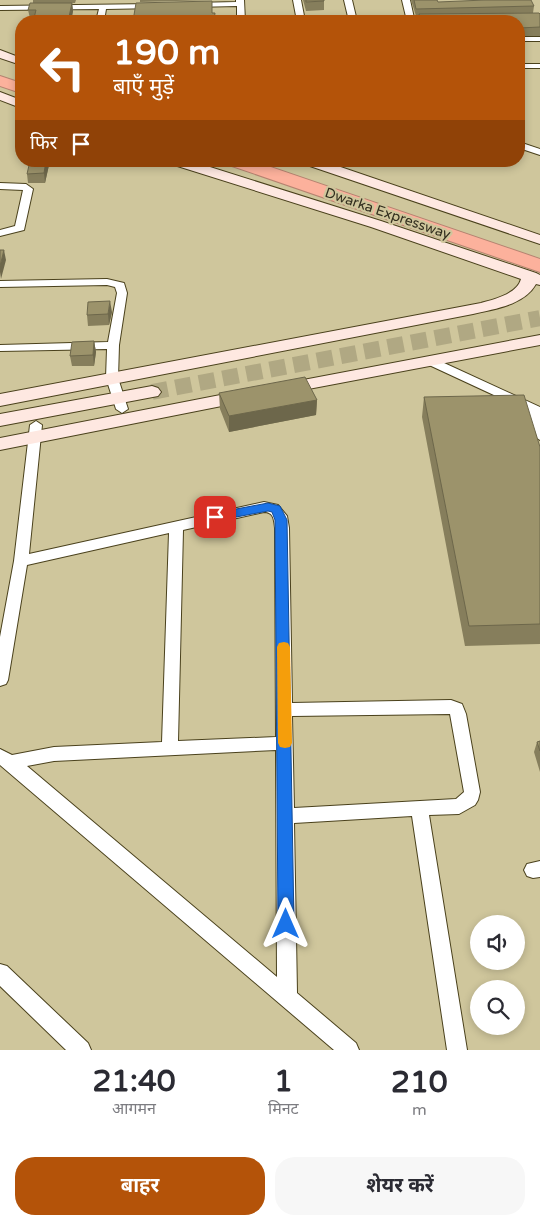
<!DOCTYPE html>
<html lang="hi">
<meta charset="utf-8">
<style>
body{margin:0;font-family:"Varela Round","Noto Sans Devanagari",sans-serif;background:#f7f7f7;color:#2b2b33;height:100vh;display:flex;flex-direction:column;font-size:19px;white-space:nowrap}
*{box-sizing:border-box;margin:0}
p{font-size:16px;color:#7c7c81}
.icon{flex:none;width:28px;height:28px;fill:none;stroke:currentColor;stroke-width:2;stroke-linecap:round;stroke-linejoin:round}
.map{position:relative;height:1050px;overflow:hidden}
.panel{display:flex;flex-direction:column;background:#fff;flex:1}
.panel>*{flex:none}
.top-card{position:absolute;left:15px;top:15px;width:510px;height:152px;border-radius:20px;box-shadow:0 2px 8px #0003;background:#b45309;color:#fff;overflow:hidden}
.buttons{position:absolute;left:470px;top:915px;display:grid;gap:10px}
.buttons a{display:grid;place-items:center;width:55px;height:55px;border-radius:50%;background:#fff;box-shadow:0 2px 8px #0003;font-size:25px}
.pin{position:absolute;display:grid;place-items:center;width:42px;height:42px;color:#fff;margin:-21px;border-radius:10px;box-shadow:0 2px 8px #0006}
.me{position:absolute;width:55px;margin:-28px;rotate:0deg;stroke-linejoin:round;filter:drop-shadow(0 0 4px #0008)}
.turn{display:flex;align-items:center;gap:18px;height:105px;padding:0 15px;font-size:22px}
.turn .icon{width:65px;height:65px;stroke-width:2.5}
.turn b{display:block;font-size:35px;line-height:42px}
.then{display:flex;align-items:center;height:48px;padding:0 15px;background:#0003;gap:10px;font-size:19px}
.eta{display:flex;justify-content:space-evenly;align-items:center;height:85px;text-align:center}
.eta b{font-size:30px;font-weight:700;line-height:35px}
.cta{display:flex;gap:10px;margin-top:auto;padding:10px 15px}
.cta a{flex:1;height:58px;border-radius:20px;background:#b45309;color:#fff;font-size:20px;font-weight:700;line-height:58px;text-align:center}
.cta a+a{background:#f7f7f7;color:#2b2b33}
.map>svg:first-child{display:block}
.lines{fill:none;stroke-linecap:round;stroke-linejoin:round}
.secondary-tunnel{stroke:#b0a883;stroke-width:16;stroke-dasharray:16 8;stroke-linecap:butt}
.lane-casing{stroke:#4a411c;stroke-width:2}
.street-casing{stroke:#4a411c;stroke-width:2}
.secondary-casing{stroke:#4a411c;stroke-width:2}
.highway-casing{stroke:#b58370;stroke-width:2}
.lane{fill:#fff;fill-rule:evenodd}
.street{fill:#fff;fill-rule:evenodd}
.secondary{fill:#fee8e1;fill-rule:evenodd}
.highway{fill:#fcb19c;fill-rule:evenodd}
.wall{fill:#867e5c}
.shaded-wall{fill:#6d674b}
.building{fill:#9c936b;stroke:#6d674b}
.route{fill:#1a73e8;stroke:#114b97}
.slow{fill:#f59e0b}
.labels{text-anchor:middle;stroke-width:4.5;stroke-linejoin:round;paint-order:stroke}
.far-street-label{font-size:14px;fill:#322e1e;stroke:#cfc69c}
</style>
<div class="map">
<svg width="540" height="1050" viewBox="0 0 540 1050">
<rect width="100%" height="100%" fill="#cfc69c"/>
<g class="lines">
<!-- secondary-tunnel -->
<path class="secondary-tunnel" d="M152 392 540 318"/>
<!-- lane casing -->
<g class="lane-casing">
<path id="lane" d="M537 426 540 428V440L537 438 534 428Z"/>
</g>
<!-- street casing -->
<g class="street-casing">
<path id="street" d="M236 0H244L245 21H237V6L193 7 189 5 193 3 236 2Z
M293 0H301L305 21H297Z
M344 0H352L357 21H349Z
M402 0H410L414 18 437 17 441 19 437 21H407Z
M154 4 158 6 157 8 106 9 104 21H96L99 9 0 10V6Z
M519 37H540V41H519Z
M519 64H540V68H519Z
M519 142 540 149V155L519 148Z
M0 183 26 184 33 189 24 230 0 236V230L15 226 23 190 0 189Z
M107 279 124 283 127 293 119 345 118 378 128 409 122 413 116 409 106 378 107 349 0 351V345L108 342 117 293 115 287 107 285 0 287V281Z
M431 357 540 407V431H533L528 411 427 364 425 361Z
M36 421 42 425 29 554 264 502 278 505 287 516 289 528 292 703 451 700 462 704 466 714 480 792 478 800 475 805 459 814 429 815 467 1050H447L412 816 294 823 297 993 356 1043 359 1050H334L0 765V749L12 755 54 747 162 742 169 533 27 565 8 680 6 684 0 686V637L14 561 30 425ZM264 512C274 512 274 520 275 528L276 737 178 741 183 530ZM450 714 464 792 456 799 294 808 292 716ZM276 750 277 977 27 766 54 761Z
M540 861V877L533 878 527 876 524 870 527 864Z
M0 964 7 966 88 1043 91 1050H66L0 986Z"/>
</g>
<!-- secondary casing -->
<g class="secondary-casing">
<path id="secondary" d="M0 50 21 58V65L0 58Z
M0 92 21 100V108L0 100Z
M169 161H191L381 221 536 273 540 275V285L536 284C524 305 495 309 473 314L0 406V394L481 303C495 299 517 294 521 279L371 227 171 164Z
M302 161H323L540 235V244L304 164Z
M540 335V345L282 394 276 393 273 389 276 385 282 384Z
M152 386 158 388 161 392 158 396 0 426V414Z
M246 390 252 392 255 396 252 400 0 450V438Z"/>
</g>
<!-- highway casing -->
<g class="highway-casing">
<path id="highway" d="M0 76 21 83V93L0 86Z
M226 161H253L540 259V272L229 165Z"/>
</g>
<!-- lane -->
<use href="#lane" class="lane"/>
<!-- street -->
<use href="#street" class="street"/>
<!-- secondary -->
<use href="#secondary" class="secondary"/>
<!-- highway -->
<use href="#highway" class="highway"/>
</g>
<!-- wall -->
<path class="wall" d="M33 0H76L75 3H72L73 11 71 21H35L34 18H30L28 10 33 3Z
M140 0H213L140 2Z
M303 0H324V10L306 11Z
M411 0H437L438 2 534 6 533 13 540 14V36H519V21H418V16H416Z
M49 165 45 183H28L27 174Z
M112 312 109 325 88 326 87 315Z
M94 341 96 352 94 366H72L70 356Z
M219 393 317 400 316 415 229 432 220 409Z
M424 397 540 447V644L465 646 422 417Z
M540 741V772L534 752 537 742Z"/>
<!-- shaded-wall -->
<path class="shaded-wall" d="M72 3 73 11 71 21H70L69 17Z
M46 161H48L49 165 45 183 44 173Z
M4 250 6 260 1 279 0 272V266Z
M110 301 112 312 109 325 108 314Z
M94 341 96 352 94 366 93 355Z
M317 400 316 415 229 432V416Z"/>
<!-- building -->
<path class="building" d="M306 0H324V1L306 2Z
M414 0H437L438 2 485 0H531L534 6 416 9Z
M212 1V13H215L214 21H133L136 3Z
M30 3H72L69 17 34 18 36 10H28Z
M539 13 540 14V27L519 28V21H421L419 14Z
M30 161H46L44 173 27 174Z
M0 250H4L0 266Z
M110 301 108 314 87 315 88 302Z
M94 341 93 355 70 356 72 342Z
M305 377 317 400 229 416 219 393Z
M524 395 540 447V624L469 626 424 397Z
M540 741V751L537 742Z"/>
<!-- route -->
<path class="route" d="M268 503 280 506 287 520 294 924 292 930 286 932 281 930 278 924 275 520 272 512 268 511 215 521 209 517 215 513Z"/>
<!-- slow -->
<path class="slow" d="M284 642 288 643 290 647 292 743 290 747 285 748 280 747 278 743 277 647 279 643Z"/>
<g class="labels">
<!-- far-street labels -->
<g class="far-street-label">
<text transform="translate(388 213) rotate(19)" y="5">Dwarka Expressway</text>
</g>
</g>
</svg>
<div class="buttons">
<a><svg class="icon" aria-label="sound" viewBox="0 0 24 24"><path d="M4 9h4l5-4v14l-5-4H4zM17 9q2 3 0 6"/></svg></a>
<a><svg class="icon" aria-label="search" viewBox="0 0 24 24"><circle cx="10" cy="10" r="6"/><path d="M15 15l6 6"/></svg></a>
</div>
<div class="pin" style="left:215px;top:517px;background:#d93025"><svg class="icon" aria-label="arrive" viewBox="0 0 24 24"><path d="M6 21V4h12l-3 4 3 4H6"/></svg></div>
<svg class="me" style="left:286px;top:924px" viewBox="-20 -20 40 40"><path d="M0-17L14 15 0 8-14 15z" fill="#1a73e8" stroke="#fff" stroke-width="4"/></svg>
<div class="top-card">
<div class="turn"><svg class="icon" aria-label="left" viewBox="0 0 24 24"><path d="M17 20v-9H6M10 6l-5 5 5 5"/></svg><div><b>190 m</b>बाएँ मुड़ें</div></div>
<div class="then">फिर<svg class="icon" aria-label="arrive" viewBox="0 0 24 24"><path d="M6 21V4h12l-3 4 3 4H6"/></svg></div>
</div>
</div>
<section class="panel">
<div class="eta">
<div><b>21:40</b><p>आगमन</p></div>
<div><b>1</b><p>मिनट</p></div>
<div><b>210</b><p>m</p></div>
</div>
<div class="cta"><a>बाहर</a><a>शेयर करें</a></div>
</section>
